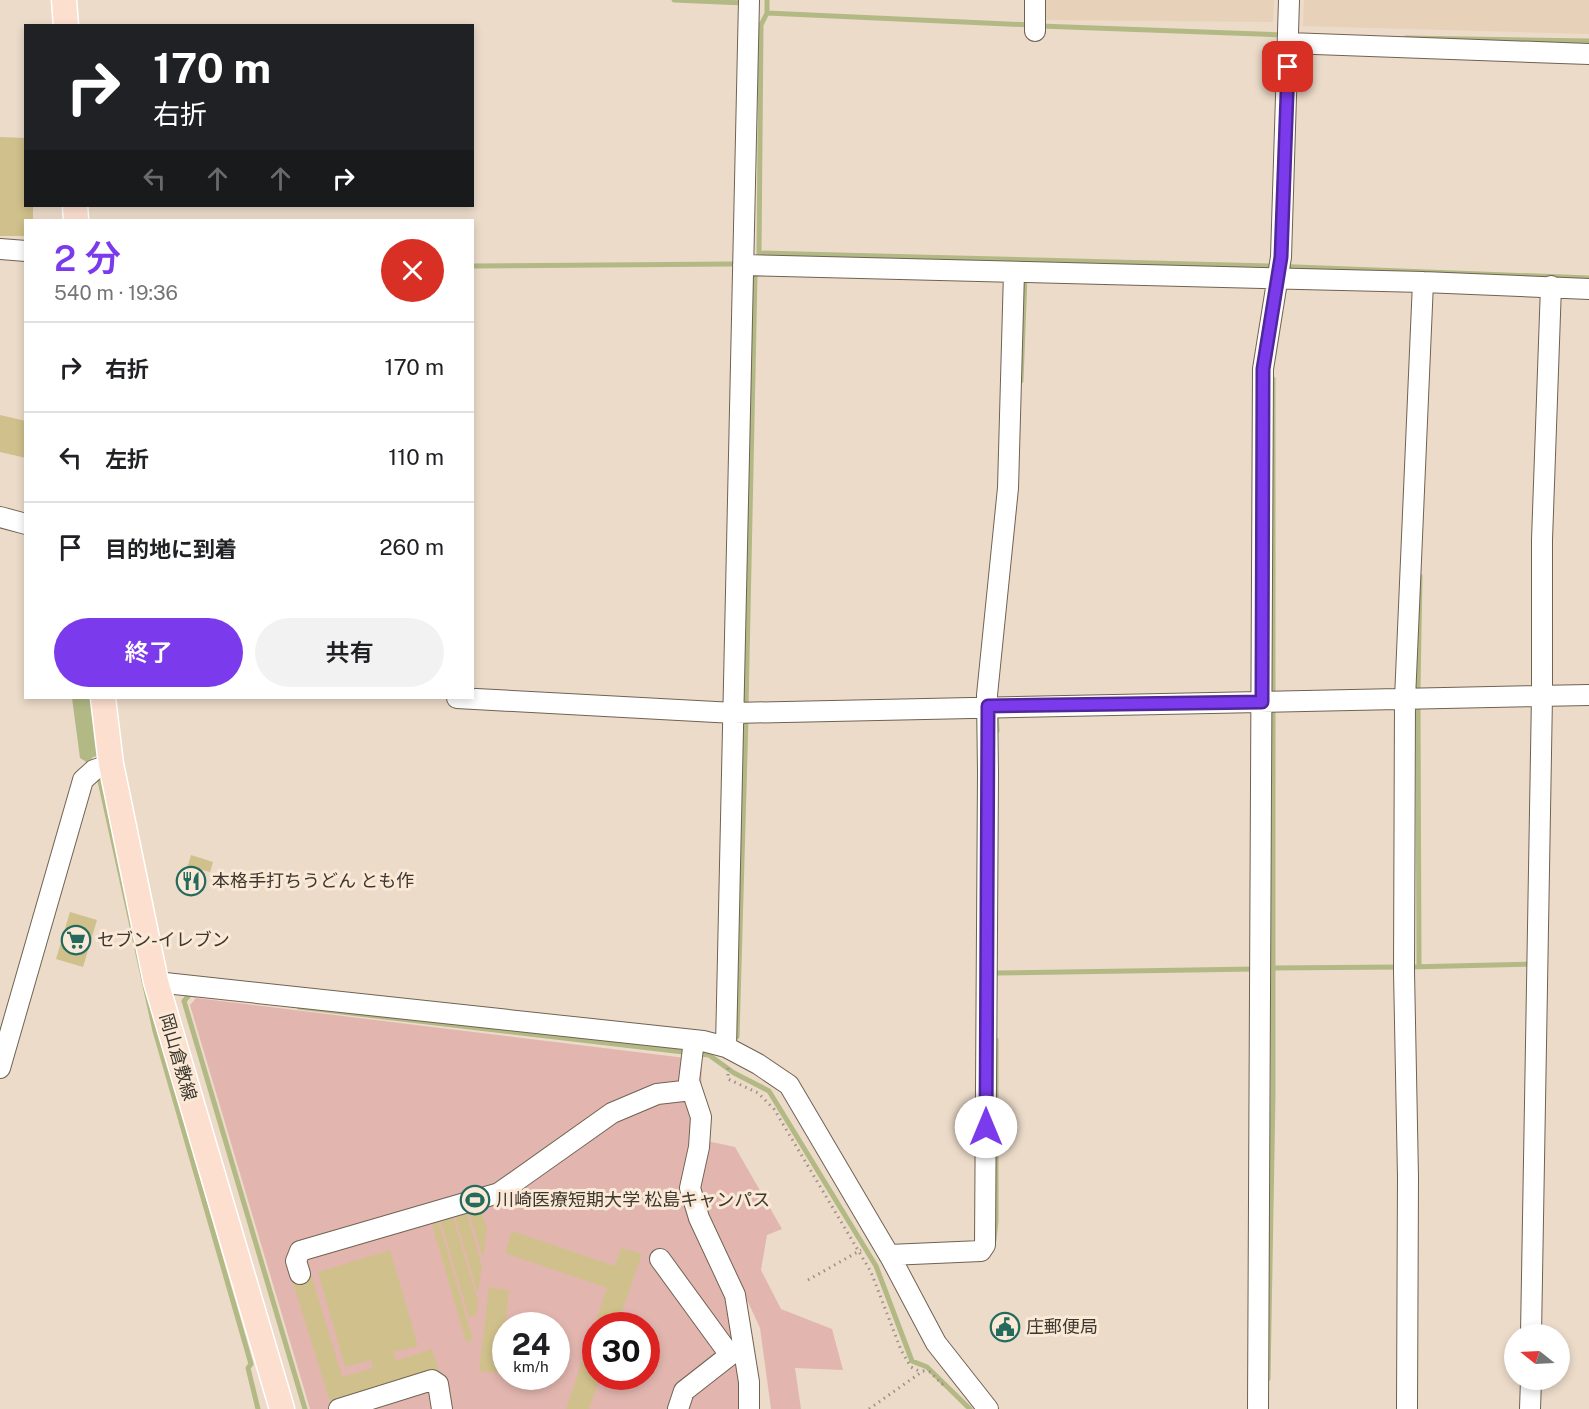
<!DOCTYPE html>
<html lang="ja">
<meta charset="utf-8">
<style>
body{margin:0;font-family:"Public Sans","Noto Sans JP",sans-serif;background:#f2f2f2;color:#202124;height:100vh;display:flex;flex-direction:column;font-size:22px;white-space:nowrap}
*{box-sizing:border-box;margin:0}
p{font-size:20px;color:#757577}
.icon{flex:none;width:33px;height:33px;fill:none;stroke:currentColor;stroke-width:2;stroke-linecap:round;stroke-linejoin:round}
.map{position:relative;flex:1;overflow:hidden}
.side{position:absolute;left:24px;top:219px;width:450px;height:480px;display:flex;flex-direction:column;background:#fff;border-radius:0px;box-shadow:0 3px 9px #0003}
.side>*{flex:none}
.hud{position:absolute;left:24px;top:24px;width:450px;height:183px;border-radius:0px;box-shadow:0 3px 9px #0003;background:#202124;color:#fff;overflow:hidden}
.needle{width:39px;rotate:288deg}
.buttons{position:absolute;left:1504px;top:1324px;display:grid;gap:12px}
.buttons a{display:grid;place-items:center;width:66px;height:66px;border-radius:50%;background:#fff;box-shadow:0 3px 9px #0003;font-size:30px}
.speed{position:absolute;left:492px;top:1312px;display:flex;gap:12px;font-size:30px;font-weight:700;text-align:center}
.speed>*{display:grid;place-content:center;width:78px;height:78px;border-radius:50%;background:#fff;box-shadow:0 3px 9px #0003;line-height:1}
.speed small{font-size:15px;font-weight:400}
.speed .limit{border:9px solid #d22;background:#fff;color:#111}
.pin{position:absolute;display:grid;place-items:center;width:51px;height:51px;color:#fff;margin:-26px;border-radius:12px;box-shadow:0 3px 9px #0006}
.me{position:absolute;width:66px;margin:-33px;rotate:0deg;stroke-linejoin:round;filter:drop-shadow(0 0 4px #0008)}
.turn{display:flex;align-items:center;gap:21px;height:126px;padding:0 30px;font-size:27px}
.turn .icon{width:78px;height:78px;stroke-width:2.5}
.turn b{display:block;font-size:42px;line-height:51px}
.lanes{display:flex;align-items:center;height:57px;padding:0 30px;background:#0003;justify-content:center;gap:30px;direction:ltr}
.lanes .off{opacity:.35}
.round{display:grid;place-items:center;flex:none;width:63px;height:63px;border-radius:32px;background:#f2f2f2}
.headline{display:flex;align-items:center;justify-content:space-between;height:102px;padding:0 30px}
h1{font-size:36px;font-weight:600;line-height:45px;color:#7c3aed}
.action{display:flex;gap:12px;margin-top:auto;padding:12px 30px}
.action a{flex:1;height:69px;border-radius:36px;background:#7c3aed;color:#fff;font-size:24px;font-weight:600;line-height:69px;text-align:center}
.action a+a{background:#f2f2f2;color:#202124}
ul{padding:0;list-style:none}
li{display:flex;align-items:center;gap:18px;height:90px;padding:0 30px;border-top:2px solid #e0e0e0}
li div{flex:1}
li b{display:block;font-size:22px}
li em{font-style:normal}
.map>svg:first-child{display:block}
.built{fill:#e7d1b9}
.green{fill:#e2b6af;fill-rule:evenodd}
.water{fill:#b2b985}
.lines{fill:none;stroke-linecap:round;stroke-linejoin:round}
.stream{stroke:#b2b985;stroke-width:5}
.building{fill:#d0c08c}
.minor-casing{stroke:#706252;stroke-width:22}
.major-casing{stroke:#fff;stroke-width:27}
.path{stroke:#9d9184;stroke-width:3;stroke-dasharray:1.5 4.5;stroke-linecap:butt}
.minor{stroke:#fff;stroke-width:20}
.major{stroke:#fddfd0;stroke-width:24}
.route-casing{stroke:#51269a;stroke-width:15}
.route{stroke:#7c3aed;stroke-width:10}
.labels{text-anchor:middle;stroke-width:6;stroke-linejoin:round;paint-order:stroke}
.poi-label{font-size:18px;fill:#3d372f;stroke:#f9e9d6;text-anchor:start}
.street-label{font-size:18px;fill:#3d372f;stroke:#f9e9d6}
</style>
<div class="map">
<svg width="1589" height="1409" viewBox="0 0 1589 1409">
<rect width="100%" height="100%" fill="#ecdbc9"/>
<!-- built -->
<path class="built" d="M1042 0H1274L1273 22 1042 20Z
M1304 0H1589V34L1303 26Z"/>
<!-- green -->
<path class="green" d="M196 998 702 1060 701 1100 707 1141 735 1147 782 1229 767 1235 761 1270 781 1309 832 1329 843 1370 795 1368 801 1409H771L760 1328 703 1204 755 1409H310L190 1005ZM506 1326H556V1377H506ZM596 1326H646V1377H596Z"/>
<!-- water -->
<path class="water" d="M72 698H92L98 756 93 757 88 763 80 758Z"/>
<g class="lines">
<!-- stream -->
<path class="stream" d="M674 0 744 3
M767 0V13L1031 25
M1040 26 1283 35
M1406 38 1589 41
M759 253 1269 266 1589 278
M472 266 732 264
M1021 381 1025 276
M1418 688 1420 576
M1418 705 1419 967
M746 708 755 276 759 253 761 25 767 13
M996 710 997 731
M98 772 155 1031 251 1364 248 1368 258 1409
M1409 967 1534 964
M1271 968 1399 967
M996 973 1255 969
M195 995 190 994 184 1001 305 1409
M299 1007 709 1055 734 1073 769 1091 876 1266 912 1361 927 1367 970 1409
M737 1037 746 718
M994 1240 996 1221V1040
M1268 1379 1273 1094V379"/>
</g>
<!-- building -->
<path class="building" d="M0 137 26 138V206H33V220H26V236H0Z
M0 415 26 421V458L0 452Z
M191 855 213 862 210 872 202 870 195 893 181 889Z
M70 912 97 920 83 967 56 959Z
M480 1207 487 1228 483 1258 468 1210Z
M466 1210 482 1266 478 1293 454 1214Z
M452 1214 478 1301 476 1316 469 1317 440 1219Z
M438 1219 473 1340 466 1342 431 1221Z
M512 1231 615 1266 621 1248 642 1254 617 1326H596V1377H600L589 1409H566L607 1288 505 1253Z
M390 1250 418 1346 393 1352 396 1361 432 1349 440 1374 332 1408 292 1280 311 1274 342 1377 373 1368 371 1360 345 1367 318 1272Z
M489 1287 509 1290 500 1373 479 1371Z"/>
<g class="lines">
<!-- minor casing -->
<g class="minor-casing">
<path id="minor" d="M1035 0V31
M1288 43 1589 54
M0 249 26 251
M743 265 1423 282 1589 289
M0 517 26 524
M457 698 734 713 1589 695
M156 982 703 1041 726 1047 758 1064 789 1085 892 1260 936 1343 988 1409
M694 1040 689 1081 701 1117 699 1147 690 1188 699 1218 735 1295 749 1382V1409
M726 1047 749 0
M0 1068 83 780 94 770 111 764
M889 1255 981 1251 985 1245 988 773 987 695 1008 488 1014 272
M660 1259 730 1355
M300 1274 296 1261 300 1251 499 1193 612 1113 657 1094 692 1090
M1531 1335 1542 695V540L1551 286
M339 1409 432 1380 438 1384 442 1409
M678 1409 684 1391 730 1355 742 1350
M1258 1409 1263 369 1281 257 1289 0
M1407 1409 1408 1177 1404 971 1405 699 1423 282
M1530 1409 1531 1380"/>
</g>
<!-- major casing -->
<g class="major-casing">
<path id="major" d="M64 0 66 26
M75 206 76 220
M103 698 111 764 156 982 282 1409"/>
</g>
<!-- path -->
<path class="path" d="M728 1068V1079L758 1093 774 1109 871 1272 901 1350 911 1367 921 1372
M808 1280 861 1250
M869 1409 923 1371 930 1372 942 1384 945 1382"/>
<!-- minor -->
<use href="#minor" class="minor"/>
<!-- major -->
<use href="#major" class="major"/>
</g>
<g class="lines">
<!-- route casing -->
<g class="route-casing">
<path id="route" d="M986 1127 988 706 1262 702 1263 369 1281 257 1288 67"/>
</g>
<!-- route -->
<use href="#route" class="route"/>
</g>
<!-- icons -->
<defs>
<g id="restaurant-ring" transform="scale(1.5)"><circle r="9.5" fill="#f9e9d6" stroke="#246a5d" stroke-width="1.5"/><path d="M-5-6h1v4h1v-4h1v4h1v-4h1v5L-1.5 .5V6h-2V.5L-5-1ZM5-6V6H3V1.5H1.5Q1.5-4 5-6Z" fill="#246a5d"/></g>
<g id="supermarket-ring" transform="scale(1.5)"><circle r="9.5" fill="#f9e9d6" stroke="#246a5d" stroke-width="1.5"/><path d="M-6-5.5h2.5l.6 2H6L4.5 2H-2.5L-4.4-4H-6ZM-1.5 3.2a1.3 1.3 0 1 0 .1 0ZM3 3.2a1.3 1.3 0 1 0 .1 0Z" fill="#246a5d"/></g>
<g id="stadium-ring" transform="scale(1.5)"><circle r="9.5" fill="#f9e9d6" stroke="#246a5d" stroke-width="1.5"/><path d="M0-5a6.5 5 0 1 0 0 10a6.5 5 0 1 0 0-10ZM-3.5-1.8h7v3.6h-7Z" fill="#246a5d"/></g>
<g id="civic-ring" transform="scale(1.5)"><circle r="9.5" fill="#f9e9d6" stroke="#246a5d" stroke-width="1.5"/><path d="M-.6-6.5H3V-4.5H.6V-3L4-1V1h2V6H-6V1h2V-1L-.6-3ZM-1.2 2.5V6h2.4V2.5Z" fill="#246a5d"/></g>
</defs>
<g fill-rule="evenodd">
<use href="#restaurant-ring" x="191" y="881"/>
<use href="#supermarket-ring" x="76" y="940"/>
<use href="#stadium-ring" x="475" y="1200"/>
<use href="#civic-ring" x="1005" y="1327"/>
</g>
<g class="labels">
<!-- poi labels -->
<g class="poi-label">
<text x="212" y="887">本格手打ちうどん とも作</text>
<text x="97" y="946">セブン-イレブン</text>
<text x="496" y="1206">川崎医療短期大学 松島キャンパス</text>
<text x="1026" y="1333">庄郵便局</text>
</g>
<!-- street labels -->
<g class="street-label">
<text transform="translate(178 1057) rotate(74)" y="6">岡山倉敷線</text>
</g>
</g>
</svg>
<div class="buttons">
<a><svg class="needle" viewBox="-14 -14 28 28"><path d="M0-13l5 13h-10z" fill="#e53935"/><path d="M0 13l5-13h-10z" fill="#757577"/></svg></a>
</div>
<div class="speed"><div>24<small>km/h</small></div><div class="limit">30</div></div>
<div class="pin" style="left:1288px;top:67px;background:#d93025"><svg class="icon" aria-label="arrive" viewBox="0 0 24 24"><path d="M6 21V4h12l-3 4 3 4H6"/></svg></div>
<svg class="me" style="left:986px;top:1127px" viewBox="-20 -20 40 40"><circle r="19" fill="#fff"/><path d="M0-13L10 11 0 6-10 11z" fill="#7c3aed"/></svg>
<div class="hud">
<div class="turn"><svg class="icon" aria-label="right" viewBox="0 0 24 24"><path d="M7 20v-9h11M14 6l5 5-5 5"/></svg><div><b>170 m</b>右折</div></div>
<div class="lanes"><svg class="icon off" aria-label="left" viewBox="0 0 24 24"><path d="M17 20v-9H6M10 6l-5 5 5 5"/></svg><svg class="icon off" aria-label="ahead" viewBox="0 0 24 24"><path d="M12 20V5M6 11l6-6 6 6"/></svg><svg class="icon off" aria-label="ahead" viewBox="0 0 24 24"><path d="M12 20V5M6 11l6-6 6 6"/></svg><svg class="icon" aria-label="right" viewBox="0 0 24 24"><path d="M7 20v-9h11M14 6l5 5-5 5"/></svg></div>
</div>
<section class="side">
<div class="headline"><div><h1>2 分</h1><p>540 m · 19:36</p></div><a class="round" style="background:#d93025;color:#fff"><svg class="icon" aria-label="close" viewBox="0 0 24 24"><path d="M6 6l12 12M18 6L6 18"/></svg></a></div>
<ul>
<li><svg class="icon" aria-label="right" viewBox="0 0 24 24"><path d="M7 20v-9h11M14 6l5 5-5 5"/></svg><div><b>右折</b></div><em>170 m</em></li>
<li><svg class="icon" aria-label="left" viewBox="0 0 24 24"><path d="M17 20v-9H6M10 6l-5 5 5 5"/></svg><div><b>左折</b></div><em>110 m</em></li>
<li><svg class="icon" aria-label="arrive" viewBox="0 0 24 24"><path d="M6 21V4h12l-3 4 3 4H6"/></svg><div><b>目的地に到着</b></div><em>260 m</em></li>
</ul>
<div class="action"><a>終了</a><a>共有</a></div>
</section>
</div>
